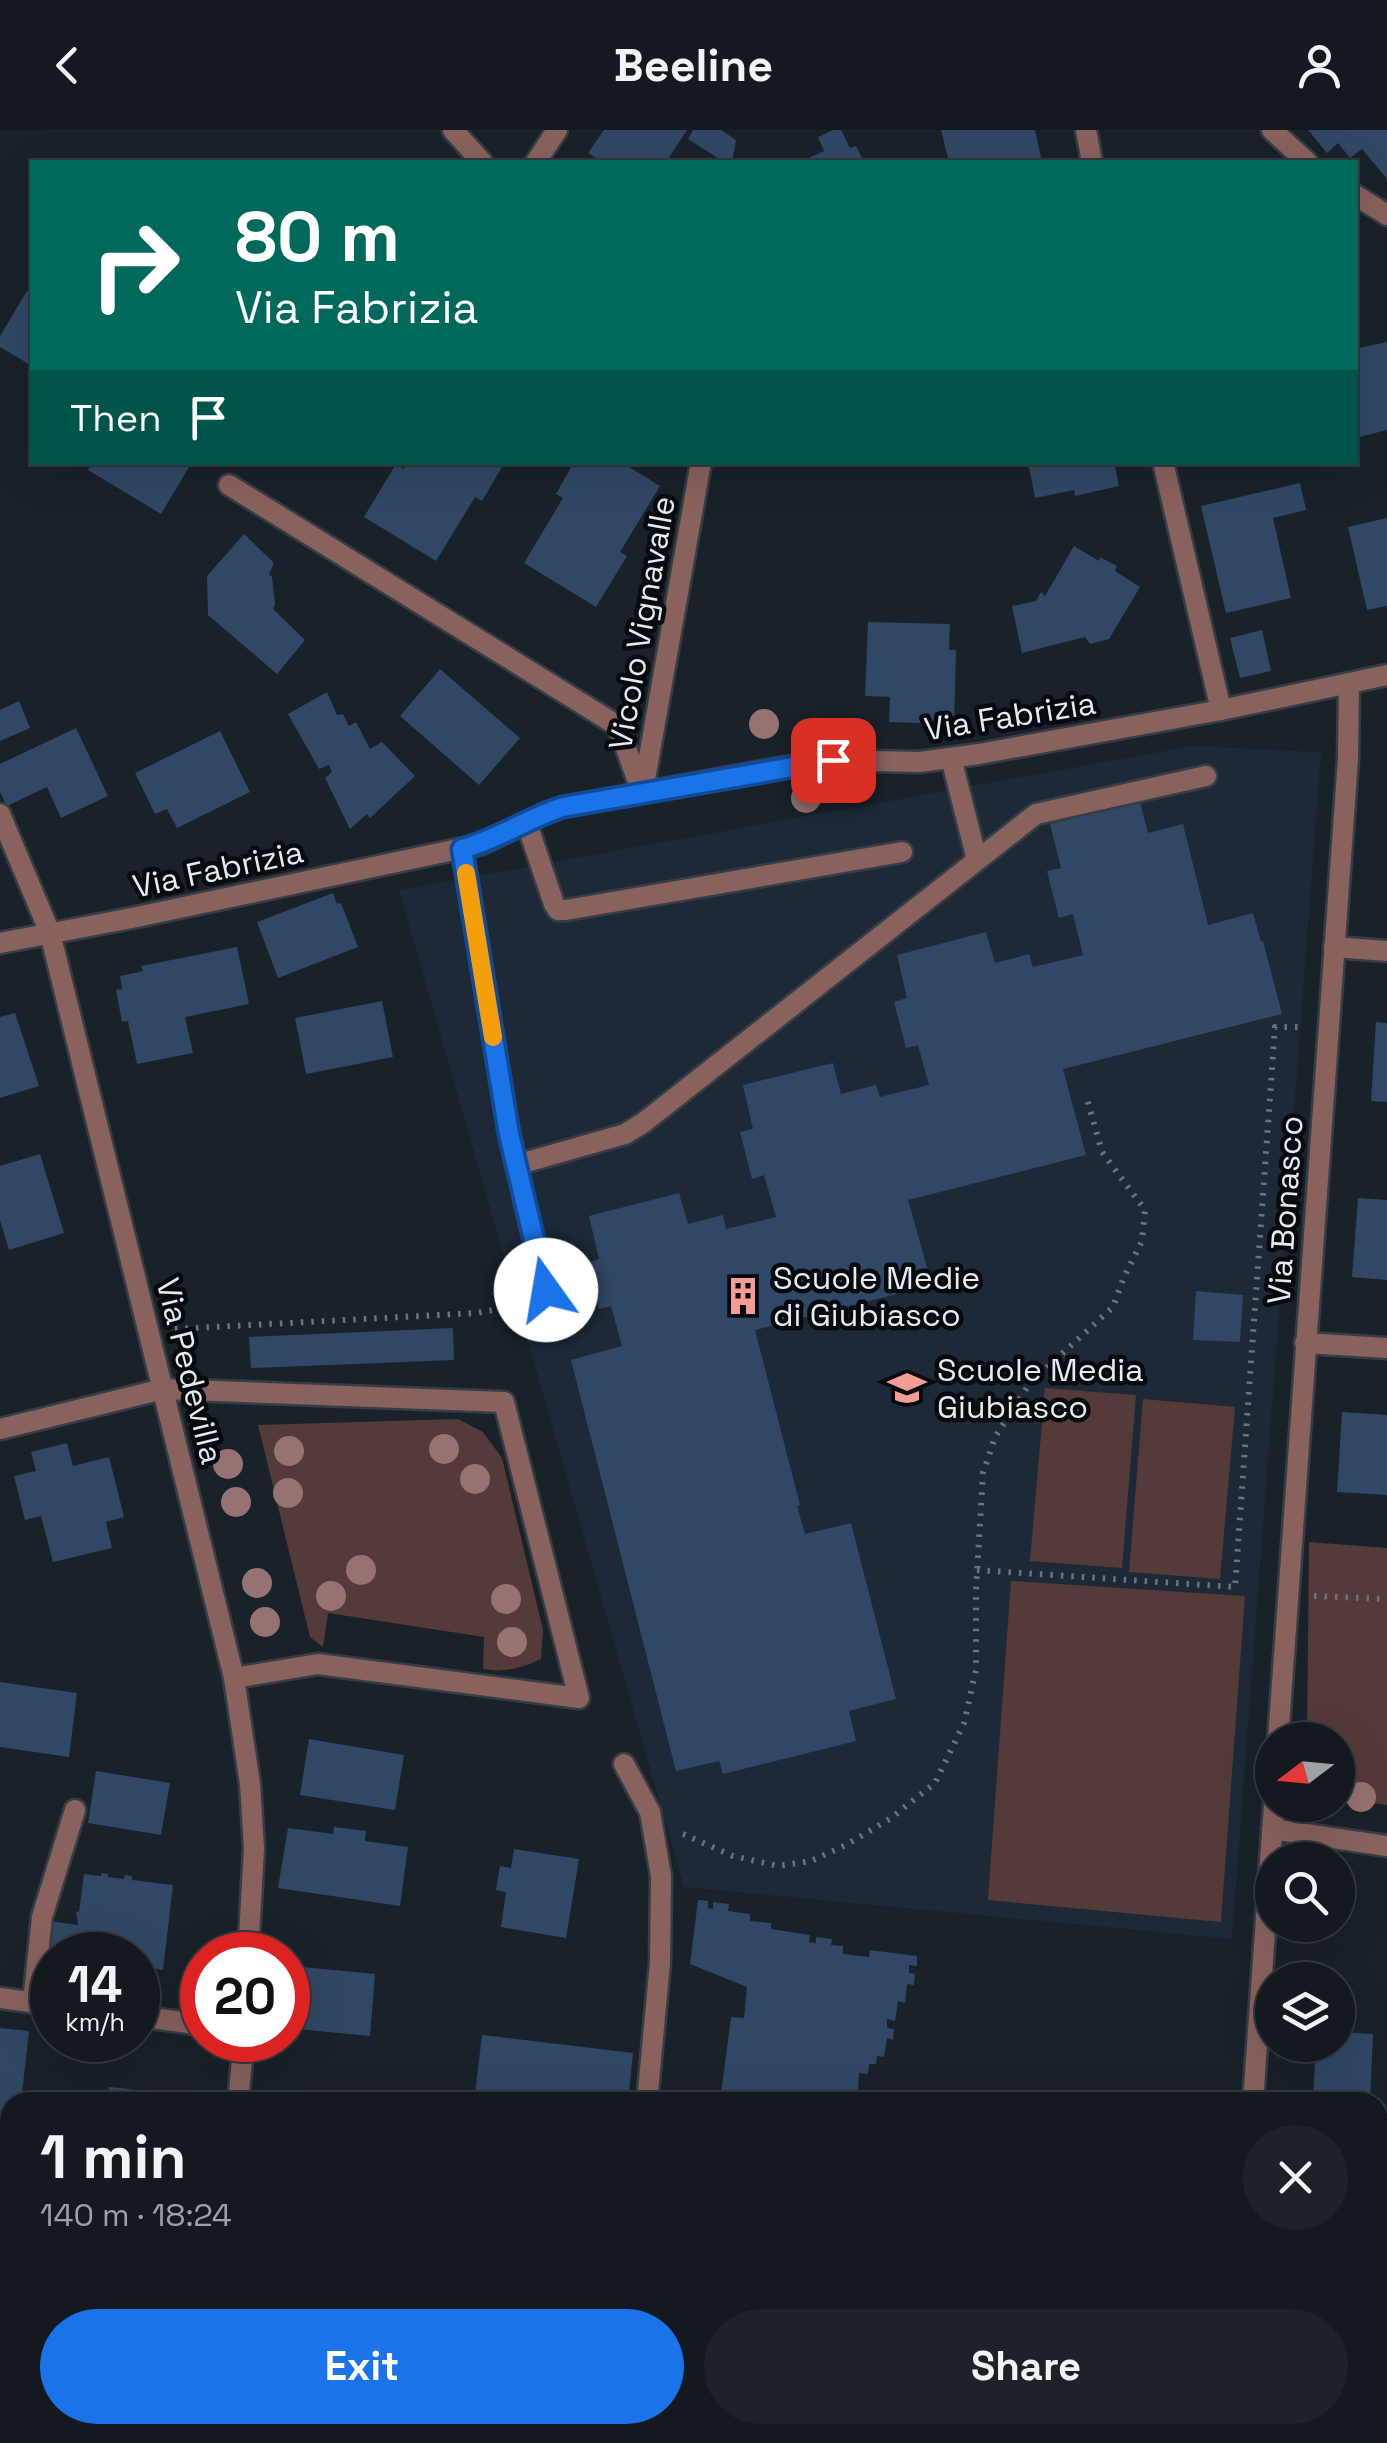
<!DOCTYPE html>
<meta charset="utf-8">
<style>
body{margin:0;font-family:"Space Grotesk",sans-serif;background:#1c2228;color:#f1f3f6;height:100vh;display:flex;flex-direction:column;font-size:38px;white-space:nowrap}
*{box-sizing:border-box;margin:0}
p{font-size:32px;color:#9da0a4}
.icon{flex:none;width:55px;height:55px;fill:none;stroke:currentColor;stroke-width:2;stroke-linecap:round;stroke-linejoin:round}
.map{position:relative;flex:1;overflow:hidden}
.details{position:absolute;left:0px;top:1962px;width:1388px;height:352px;display:flex;flex-direction:column;background:#13191f;border-radius:30px 30px 0 0;box-shadow:0 10px 40px #0002,0 0 0 2px #32383d}
.details>*{flex:none}
.banner{position:absolute;left:30px;top:30px;width:1328px;height:305px;border-radius:0px;box-shadow:0 10px 40px #0002,0 0 0 2px #32383d;background:#00695c;color:#fff;overflow:hidden}
.needle{width:65px;rotate:254deg}
.buttons{position:absolute;left:1255px;top:1592px;display:grid;gap:20px}
.buttons a{display:grid;place-items:center;width:100px;height:100px;border-radius:50%;background:#13191f;box-shadow:0 10px 40px #0002,0 0 0 2px #32383d;font-size:50px}
.speed{position:absolute;left:30px;top:1802px;display:flex;gap:20px;font-size:50px;font-weight:700;text-align:center}
.speed>*{display:grid;place-content:center;width:130px;height:130px;border-radius:50%;background:#13191f;box-shadow:0 10px 40px #0002,0 0 0 2px #32383d;line-height:1}
.speed small{font-size:25px;font-weight:400}
.speed .limit{border:15px solid #d22;background:#fff;color:#111}
.pin{position:absolute;display:grid;place-items:center;width:85px;height:85px;color:#fff;margin:-42px;border-radius:20px;box-shadow:0 5px 15px #0006}
.me{position:absolute;width:110px;margin:-55px;rotate:347deg;stroke-linejoin:round;filter:drop-shadow(0 0 8px #0008)}
.turn{display:flex;align-items:center;gap:35px;height:210px;padding:0 40px;font-size:45px}
.turn .icon{width:130px;height:130px;stroke-width:2.5}
.turn b{display:block;font-size:70px;line-height:85px}
.then{display:flex;align-items:center;height:95px;padding:0 40px;background:#0003;gap:20px;font-size:38px}
.round{display:grid;place-items:center;flex:none;width:105px;height:105px;border-radius:52px;background:#1c2228}
.head{display:flex;align-items:center;justify-content:space-between;height:170px;padding:0 40px}
h1{font-size:60px;font-weight:600;line-height:75px}
.cta{display:flex;gap:20px;margin-top:auto;padding:20px 40px}
.cta a{flex:1;height:115px;border-radius:60px;background:#1a73e8;color:#fff;font-size:40px;font-weight:600;line-height:115px;text-align:center}
.cta a+a{background:#1c2228;color:#f1f3f6}
header{display:flex;justify-content:space-between;align-items:center;height:130px;padding:0 40px;background:#13191f;font-size:45px;font-weight:600}
.map>svg:first-child{display:block}
.built{fill:#1d2937}
.green{fill:#543b39}
.building{fill:#304865}
.lines{fill:none;stroke-linecap:round;stroke-linejoin:round}
.lane-casing{stroke:#363d45;stroke-width:25}
.street-casing{stroke:#363d45;stroke-width:25}
.path{stroke:#6c737a;stroke-width:6;stroke-dasharray:2.5 8;stroke-linecap:butt}
.lane{stroke:#89615d;stroke-width:20}
.street{stroke:#89615d;stroke-width:20}
.tree{fill:#977272}
.route-casing{stroke:#114b97;stroke-width:25}
.route{stroke:#1a73e8;stroke-width:18}
.slow{stroke:#f59e0b;stroke-width:18}
.labels{text-anchor:middle;stroke-width:9;stroke-linejoin:round;paint-order:stroke}
.street-label{font-size:32px;fill:#e6ebf1;stroke:#070a0e}
.poi-label{font-size:32px;fill:#e6ebf1;stroke:#070a0e;text-anchor:start}
</style>
<header><svg class="icon" aria-label="back" viewBox="0 0 24 24"><path d="M15 5l-7 7 7 7"/></svg>Beeline<svg class="icon" aria-label="person" viewBox="0 0 24 24"><circle cx="12" cy="8" r="4"/><path d="M4 21q1-7 8-7t8 7"/></svg></header>
<div class="map">
<svg width="1387" height="2313" viewBox="0 0 1387 2313">
<rect width="100%" height="100%" fill="#192129"/>
<!-- built -->
<path class="built" d="M1192 616 1321 622 1232 1809 684 1757 399 760Z"/>
<!-- green -->
<path class="green" d="M1045 1258 1136 1265 1122 1438 1030 1431Z
M1143 1269 1235 1277 1220 1449 1129 1442Z
M458 1289 483 1302 502 1328 543 1500 541 1529C522 1538 504 1543 483 1539L484 1507 328 1483 323 1517 310 1507 258 1295Z
M1309 1412 1387 1418V1675L1364 1672 1338 1664V1610H1307Z
M1011 1451 1245 1466 1221 1792 988 1770Z"/>
<!-- building -->
<path class="building" d="M604 0H687L666 32H602L588 23Z
M693 0H721L736 10 732 32H724L688 9Z
M833 0H841L850 18 856 16 864 32H800L824 21 818 7Z
M941 0H1035L1042 32H949Z
M1308 0H1387V49L1362 19 1350 28 1338 13 1327 23Z
M27 161 32 164V236L0 217V206Z
M1387 212V300L1355 308V219Z
M93 332H192L161 384 88 340Z
M408 332H505L482 371 475 367 436 431 364 387 396 334 404 339Z
M574 332H621L660 356 620 422 627 426 596 477 524 433 563 368 556 364Z
M1028 332H1114L1119 356 1075 366 1074 360 1035 368Z
M1300 353 1306 380 1273 388 1291 468 1226 483 1201 376Z
M1387 388V476L1367 480 1348 397Z
M244 404 274 433 269 444 272 447 275 474 273 479 305 510 277 544 208 485 207 446Z
M1074 416 1099 431 1100 427 1117 436 1115 441 1140 457 1109 509 1090 514 1085 507 1022 523 1012 476 1036 471 1041 462 1045 466Z
M868 492 950 494 949 520H956L954 594 889 592 890 567 865 566Z
M1262 500 1271 541 1240 548 1230 508Z
M440 539 520 608 479 655 400 586Z
M327 562 337 585 343 584 349 596 356 592 370 619 382 612 415 646 370 688 367 684 350 699 325 648 332 642 329 635 319 639 288 584Z
M19 571 30 598 0 611V580Z
M76 598 108 666 61 688 47 657 7 676 0 662V634Z
M220 601 250 662 177 698 167 679 155 684 135 643Z
M1140 672 1148 703 1183 694 1208 795 1253 783 1261 812 1263 811 1282 884 1063 939 1086 1025 908 1070 932 1155 755 1200 800 1375 797 1376 805 1404 851 1393 896 1569 849 1581 856 1611 723 1644 719 1631 676 1641 571 1230 622 1216 611 1176 599 1179 586 1133 599 1129 589 1086 679 1063 688 1094 723 1085 726 1099 776 1087 764 1045 752 1049 740 1002 753 999 743 955 833 933 841 964 876 955 880 967 929 955 918 915 906 918 894 872 907 868 897 825 986 802 995 833 1029 824 1033 837 1083 825 1073 784 1059 788 1047 741 1061 738 1050 694Z
M333 763 337 774 341 773 358 817 278 848 257 792Z
M237 817 249 874 185 887 193 923 137 934 128 891 122 892 116 860 122 859 120 846 143 841 141 836Z
M382 871 393 927 306 944 295 888Z
M15 883 39 956 0 968V887Z
M1376 892 1387 893V972L1371 971Z
M40 1024 64 1103 9 1120 0 1090V1036Z
M1358 1068 1387 1070V1150L1352 1147Z
M1196 1161 1243 1165 1240 1212 1193 1210Z
M453 1198 454 1230 251 1238 249 1207Z
M1342 1282 1387 1285V1365L1337 1362Z
M67 1313 73 1336 109 1327 124 1387 106 1392 112 1418 53 1432 41 1386 25 1390 14 1346 36 1341 31 1322Z
M0 1552 77 1563 69 1627 0 1617Z
M309 1609 404 1625 395 1680 300 1665Z
M96 1641 170 1653 161 1705 88 1693Z
M334 1697 366 1701 365 1711 408 1717 400 1776 278 1758 288 1698 333 1704Z
M514 1719 579 1729 566 1808 501 1797 506 1762 496 1760 500 1736 511 1738Z
M101 1743 108 1744V1747L124 1749 125 1745 132 1746V1750L173 1755 163 1840 138 1836V1825H92L90 1823V1825H52V1836L44 1835 49 1791 78 1795 76 1781 79 1782 84 1744 101 1746Z
M698 1770 708 1771V1778L713 1779V1772L729 1774 728 1781 750 1784V1791L771 1793V1799L810 1805 809 1812 816 1813V1807L832 1809 831 1815 843 1816V1824L869 1827 870 1820 917 1826V1836L909 1835V1843L915 1844 914 1855 907 1854 905 1873 898 1871 895 1891 887 1889V1898L894 1899 893 1910 887 1908 884 1927 877 1926 876 1934H869L868 1944 859 1943 858 1961 851 1960 850 1969H846V1972H720L731 1887 744 1888 747 1857 690 1834Z
M302 1837 375 1844 370 1906 297 1899Z
M0 1898 29 1901 21 1972H10V2003L0 2002Z
M1338 1902 1373 1904 1370 1972H1313L1315 1929 1305 1928V1915H1338Z
M482 1905 633 1923 628 1972H474Z
M109 1957 183 1965V1972H107Z
M1378 2079 1387 2081V2313H1253L1254 2305H1378Z
M64 2305H122L121 2313H63Z
M305 2305H501L500 2313H304Z"/>
<g class="lines">
<!-- lane casing -->
<g class="lane-casing">
<path id="lane" d="M453 0 482 32
M1086 0 1092 32
M1272 0 1307 32
M536 32 557 0
M1355 65 1387 85
M1163 332 1221 580
M229 355 618 596 642 663
M951 628 977 730
M643 661 701 332
M527 694 554 774 558 780H566L902 722
M462 719 509 1003 545 1160
M1334 817 1387 821
M516 1035 625 1004 643 993 1036 684 1206 646
M1305 1213 1387 1218
M0 1299 163 1259 504 1272 579 1568 318 1534 234 1548
M624 1634 650 1682 661 1746 660 1833 647 1972
M0 1868 52 1875
M33 1873 42 1787 75 1680
M138 1886 202 1895
M583 2313 584 2305"/>
</g>
<!-- street casing -->
<g class="street-casing">
<path id="street" d="M0 684 50 803 234 1548 250 1654 254 1718 248 1825
M0 813 132 788 482 714 548 682 563 677 824 630 920 632 979 624 1221 580 1387 545
M1278 1610 1348 629 1349 554
M1272 1699 1387 1716
M238 1972 244 1910
M1253 1972 1274 1675
M205 2313V2305
M1229 2313 1230 2305"/>
</g>
<!-- path -->
<path class="path" d="M175 1199 477 1183 511 1177 520 1173
M977 1440 1235 1457 1275 897H1300
M1314 1466 1387 1469
M683 1704 733 1726 778 1736 811 1731 846 1715 891 1688 935 1653 964 1593 976 1540V1461L983 1343 995 1307 1030 1253 1113 1177 1124 1147 1142 1111 1145 1080 1102 1022 1087 969"/>
<!-- lane -->
<use href="#lane" class="lane"/>
<!-- street -->
<use href="#street" class="street"/>
</g>
<!-- trees -->
<g class="tree">
<circle cx="764" cy="594" r="15"/>
<circle cx="806" cy="668" r="15"/>
<circle cx="444" cy="1319" r="15"/>
<circle cx="289" cy="1321" r="15"/>
<circle cx="228" cy="1334" r="15"/>
<circle cx="475" cy="1349" r="15"/>
<circle cx="288" cy="1363" r="15"/>
<circle cx="236" cy="1372" r="15"/>
<circle cx="361" cy="1440" r="15"/>
<circle cx="257" cy="1453" r="15"/>
<circle cx="331" cy="1466" r="15"/>
<circle cx="506" cy="1469" r="15"/>
<circle cx="265" cy="1492" r="15"/>
<circle cx="512" cy="1512" r="15"/>
<circle cx="1361" cy="1667" r="15"/>
</g>
<g class="lines">
<!-- route casing -->
<g class="route-casing">
<path id="route" d="M546 1160 509 1004 462 719C499 709 528 688 563 677L833 630"/>
</g>
<!-- route -->
<use href="#route" class="route"/>
<!-- slow -->
<path class="slow" d="M466 743 493 907"/>
</g>
<!-- icons -->
<defs>
<g id="building-bare" transform="scale(3)"><path d="M-4-6H4V6H1V3H-1V6H-4ZM-2.5-4.3h1.7v1.8h-1.7ZM.8-4.3h1.7v1.8H.8ZM-2.5-1h1.7V.8h-1.7ZM.8-1h1.7V.8H.8Z" fill="#f59c95" stroke="#070a0e" stroke-width="2.5" paint-order="stroke"/></g>
<g id="school-bare" transform="scale(3)"><path d="M0-5L7-2L0 1L-7-2ZM-4 1L0 2.5L4 1V4Q0 6-4 4Z" fill="#f59c95" stroke="#070a0e" stroke-width="2.5" paint-order="stroke"/></g>
</defs>
<g fill-rule="evenodd">
<use href="#building-bare" x="743" y="1166"/>
<use href="#school-bare" x="907" y="1258"/>
</g>
<g class="labels">
<!-- street labels -->
<g class="street-label">
<text transform="translate(642 493) rotate(-80)" y="11">Vicolo Vignavalle</text>
<text transform="translate(1010 586) rotate(-9)" y="11">Via Fabrizia</text>
<text transform="translate(218 739) rotate(-12)" y="11">Via Fabrizia</text>
<text transform="translate(1285 1080) rotate(-86)" y="11">Via Bonasco</text>
<text transform="translate(190 1241) rotate(76)" y="11">Via Pedevilla</text>
</g>
<!-- poi labels -->
<g class="poi-label">
<text x="773" y="1159">Scuole Medie<tspan x="773" dy="37">di Giubiasco</tspan></text>
<text x="937" y="1251">Scuole Media<tspan x="937" dy="37">Giubiasco</tspan></text>
</g>
</g>
</svg>
<div class="buttons">
<a><svg class="needle" viewBox="-14 -14 28 28"><path d="M0-13l5 13h-10z" fill="#e53935"/><path d="M0 13l5-13h-10z" fill="#9da0a4"/></svg></a>
<a><svg class="icon" aria-label="search" viewBox="0 0 24 24"><circle cx="10" cy="10" r="6"/><path d="M15 15l6 6"/></svg></a>
<a><svg class="icon" aria-label="layers" viewBox="0 0 24 24"><path d="M12 4l9 5-9 5-9-5zM3 14l9 5 9-5"/></svg></a>
</div>
<div class="speed"><div>14<small>km/h</small></div><div class="limit">20</div></div>
<div class="pin" style="left:833px;top:630px;background:#d93025"><svg class="icon" aria-label="arrive" viewBox="0 0 24 24"><path d="M6 21V4h12l-3 4 3 4H6"/></svg></div>
<svg class="me" style="left:546px;top:1160px" viewBox="-20 -20 40 40"><circle r="19" fill="#fff"/><path d="M0-13L10 11 0 6-10 11z" fill="#1a73e8"/></svg>
<div class="banner">
<div class="turn"><svg class="icon" aria-label="right" viewBox="0 0 24 24"><path d="M7 20v-9h11M14 6l5 5-5 5"/></svg><div><b>80 m</b>Via Fabrizia</div></div>
<div class="then">Then<svg class="icon" aria-label="arrive" viewBox="0 0 24 24"><path d="M6 21V4h12l-3 4 3 4H6"/></svg></div>
</div>
<section class="details">
<div class="head"><div><h1>1 min</h1><p>140 m · 18:24</p></div><a class="round"><svg class="icon" aria-label="close" viewBox="0 0 24 24"><path d="M6 6l12 12M18 6L6 18"/></svg></a></div>
<div class="cta"><a>Exit</a><a>Share</a></div>
</section>
</div>
